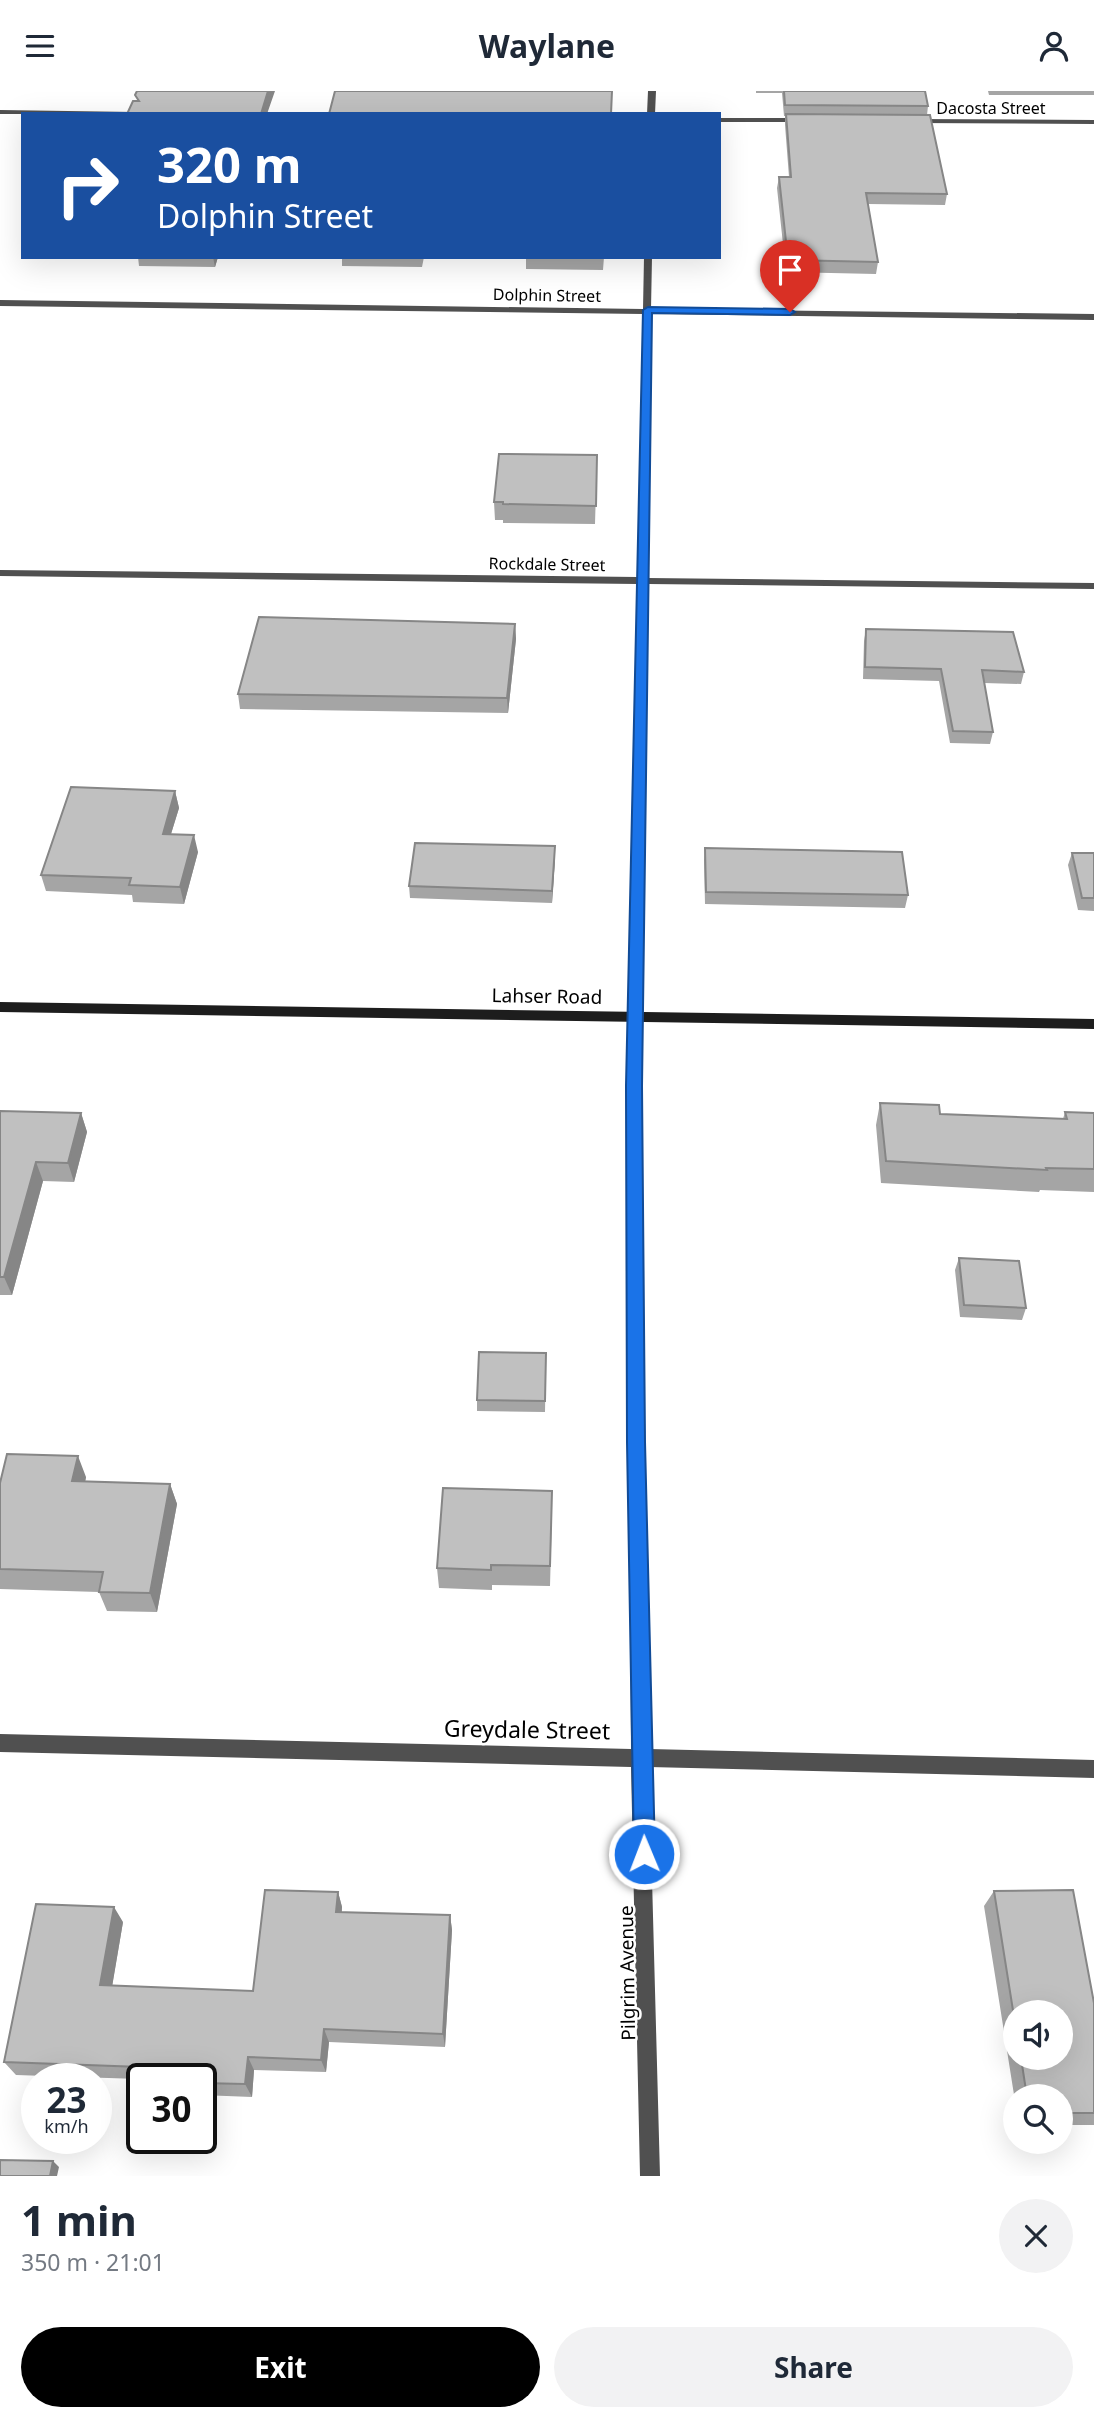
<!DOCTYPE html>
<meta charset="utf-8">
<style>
body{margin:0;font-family:"Noto Sans",sans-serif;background:#f2f2f3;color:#1f2937;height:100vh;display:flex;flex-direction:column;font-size:26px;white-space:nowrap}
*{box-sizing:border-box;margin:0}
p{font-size:23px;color:#747a83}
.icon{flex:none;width:38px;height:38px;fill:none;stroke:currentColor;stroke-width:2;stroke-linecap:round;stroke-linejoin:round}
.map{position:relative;height:2085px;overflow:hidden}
.drawer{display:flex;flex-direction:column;background:#fff;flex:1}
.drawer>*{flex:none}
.hud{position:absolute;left:21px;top:21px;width:700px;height:147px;border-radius:0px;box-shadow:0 7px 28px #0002;background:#1a4fa0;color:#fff;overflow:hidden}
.tools{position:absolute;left:1003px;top:1909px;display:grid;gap:14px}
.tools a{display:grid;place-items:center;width:70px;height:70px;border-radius:50%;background:#fff;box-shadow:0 7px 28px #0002;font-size:35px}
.speed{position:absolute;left:21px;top:1972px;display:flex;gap:14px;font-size:35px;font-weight:700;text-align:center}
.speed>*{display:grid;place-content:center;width:91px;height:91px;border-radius:50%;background:#fff;box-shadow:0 7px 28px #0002;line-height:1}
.speed small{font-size:18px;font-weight:400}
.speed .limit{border:4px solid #111;border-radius:10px;background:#fff;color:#111}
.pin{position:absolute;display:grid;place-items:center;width:60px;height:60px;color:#fff;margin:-72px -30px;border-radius:50% 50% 50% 0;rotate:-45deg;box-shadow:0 0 7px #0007}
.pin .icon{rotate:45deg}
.me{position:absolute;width:77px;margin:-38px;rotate:359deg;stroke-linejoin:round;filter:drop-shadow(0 0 5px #0008)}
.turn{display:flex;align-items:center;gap:24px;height:147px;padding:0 21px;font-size:32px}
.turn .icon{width:91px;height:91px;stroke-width:2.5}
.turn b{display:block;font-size:49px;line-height:60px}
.round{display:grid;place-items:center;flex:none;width:74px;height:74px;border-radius:37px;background:#f2f2f3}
.overview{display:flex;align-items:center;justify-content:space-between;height:119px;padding:0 21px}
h1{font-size:42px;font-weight:700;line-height:52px}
.button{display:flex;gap:14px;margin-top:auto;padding:14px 21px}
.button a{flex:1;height:80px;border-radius:42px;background:#000;color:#fff;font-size:28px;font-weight:700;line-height:80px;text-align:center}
.button a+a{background:#f2f2f3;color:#1f2937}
header{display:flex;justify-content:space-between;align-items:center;height:91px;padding:0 21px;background:#fff;font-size:32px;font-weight:700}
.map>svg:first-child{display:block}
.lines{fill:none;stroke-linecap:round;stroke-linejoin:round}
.minor{fill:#505050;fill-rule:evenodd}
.secondary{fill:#1d1d1d;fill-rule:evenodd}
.wall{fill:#a5a5a5;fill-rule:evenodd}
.shaded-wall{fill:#868686}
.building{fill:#c0c0c0;stroke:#868686;stroke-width:2}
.route{fill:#1a73e8;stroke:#114b97;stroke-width:2}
.labels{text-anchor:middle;stroke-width:5;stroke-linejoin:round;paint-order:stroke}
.far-street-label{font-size:16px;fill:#000;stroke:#fff}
.street-label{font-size:19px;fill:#000;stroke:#fff}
.near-street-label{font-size:23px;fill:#000;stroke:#fff}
</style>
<header><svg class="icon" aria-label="menu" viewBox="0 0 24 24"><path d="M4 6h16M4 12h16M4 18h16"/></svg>Waylane<svg class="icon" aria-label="person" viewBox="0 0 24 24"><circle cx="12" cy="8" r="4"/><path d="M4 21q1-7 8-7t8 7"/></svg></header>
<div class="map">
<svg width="1094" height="2085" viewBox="0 0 1094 2085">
<rect width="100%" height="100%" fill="#fff"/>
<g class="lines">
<!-- minor -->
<path class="minor" d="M648 0H656L655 23H647Z
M0 19 135 21 139 23H0Z
M719 27H802L806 29 802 31H719Z
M910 28 1094 29V33L913 32 909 30Z
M644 166H652L651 218 1094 223V229L651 223 648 487 1094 492V498L648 493 641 995 649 1658 1094 1669V1687L649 1676 660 2085H640L631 1676 0 1661V1643L631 1658 627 995 637 493 0 485V479L637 486 643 223 0 215V209L643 218Z"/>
<!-- secondary -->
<path class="secondary" d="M0 911 1094 928V938L0 921Z"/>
</g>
<!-- wall -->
<path class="wall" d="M756 0H925L928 15 927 24 947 103 945 114 868 113 878 171 876 183 786 181 777 97 779 86H789L785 34V25H784L782 2H756Z
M988 0H1094V4H989Z
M138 166H218L215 176 139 175Z
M342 166H424L422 176 342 175Z
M526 166H604L603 179 526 178Z
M597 364 595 433 503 432V429H495L494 411Z
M515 533 516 548 508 622 240 618 238 603Z
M866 538 1024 581 1021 593 984 592 993 641 990 653 950 652 939 590 863 588 864 550Z
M175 700 179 717 171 743 198 761 184 813 133 811 132 804 46 800 41 784Z
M705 757 908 804 905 817 705 813 704 769Z
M1072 762H1094V820L1078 819 1068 774Z
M555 767 552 812 410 807 409 795Z
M880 1012 940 1023 1063 1028 1065 1021 1094 1022V1101L1040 1099 1039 1101 881 1092 876 1034Z
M0 1020 81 1022 87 1041 74 1091 43 1090 12 1204H0Z
M959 1167 1026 1217 1022 1229 960 1226 955 1179Z
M546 1262 545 1321 477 1320V1309Z
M86 1386 85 1391 170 1393 177 1413 157 1521 107 1520 99 1501 0 1498V1392Z
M552 1421 550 1495 492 1494V1499L439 1497 437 1477Z
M994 1800 1094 1912V2034H1060V2006H1015V2010L984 1815ZM1015 1922 1060 1967H1015Z
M338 1801 342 1816V1821L450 1824 452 1839 445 1956 329 1951 326 1981 254 1979 252 2006 201 2004V1988H142V1995L138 1990 139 1988 16 1984 4 1971 123 1831 112 1895 253 1900Z"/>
<!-- shaded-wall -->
<path class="shaded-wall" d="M268 0H275L267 23H261Z
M213 166H218L215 176Z
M515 533 516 548 508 622 507 607Z
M175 700 179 717 166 759 163 743Z
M194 744 198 761 184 813 180 796Z
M555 755V767L552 812V800Z
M81 1022 87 1041 74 1091 68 1072Z
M36 1071 43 1090 12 1204 4 1186Z
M78 1365 86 1386 81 1411 72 1390Z
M170 1393 177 1413 157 1521 150 1502Z
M338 1801 342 1816 340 1836 336 1821Z
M114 1816 123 1831 110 1908 100 1894Z
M450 1824 452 1839 445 1956 443 1943Z
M324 1938 329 1951 326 1981 321 1969Z
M248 1966 254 1979 252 2006 245 1993Z
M53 2070 59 2076 57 2085H50Z"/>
<!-- building -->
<path class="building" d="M137 0H268L261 23H127L133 10H139L135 4Z
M335 0H612L611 23H329Z
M784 0H925L928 15 785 14Z
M786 23 930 24 947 103 866 102 878 171 788 169 779 86H791Z
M499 363 597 364 596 415 503 413V411H494Z
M259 526 515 533 507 607 238 603Z
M866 538 1013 541 1024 581 982 579 993 641 953 640 941 578 865 576Z
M71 696 175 700 163 743 194 744 180 796 129 794 131 787 41 784Z
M415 752 555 755 552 800 409 795Z
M705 757 902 761 908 804 706 801Z
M1072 762H1094V807H1082Z
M880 1012 939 1014 940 1023 1067 1028 1065 1021 1094 1022V1078L1046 1077 1047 1079 886 1070Z
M0 1020 81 1022 68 1072 36 1071 4 1186H0Z
M959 1167 1019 1170 1026 1217 964 1214Z
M479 1261 546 1262 545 1310 477 1309Z
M7 1363 78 1365 72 1390 170 1393 150 1502 99 1501 103 1481 0 1478V1392Z
M443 1397 552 1400 550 1475 491 1474V1479L437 1477Z
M265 1799 338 1801 336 1821 450 1824 443 1943 324 1938 321 1969 248 1966 245 1993 201 1992V1988H142V1990H138L141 1976 4 1971 36 1813 114 1816 100 1894 253 1900Z
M1073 1799 1094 1912V2022H1060V2006H1027L1021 1967H1060V1922H1015V1932L994 1800Z
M0 2069 53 2070 50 2085H0Z"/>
<!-- route -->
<path class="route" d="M648 216 790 218 795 221 790 224 652 222 642 995 645 1351 655 1763 652 1771 644 1774 637 1771 634 1763 627 1351 626 995 643 219Z"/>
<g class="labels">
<!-- far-street labels -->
<g class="far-street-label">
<text x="991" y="23">Dacosta Street</text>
<text transform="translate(547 204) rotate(1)" y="6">Dolphin Street</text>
<text transform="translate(547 473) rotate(1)" y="6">Rockdale Street</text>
</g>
<!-- street labels -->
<g class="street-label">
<text transform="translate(547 905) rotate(1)" y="7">Lahser Road</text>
<text transform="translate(627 1882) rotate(-91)" y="7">Pilgrim Avenue</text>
</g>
<!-- near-street labels -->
<g class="near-street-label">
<text transform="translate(527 1639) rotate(1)" y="8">Greydale Street</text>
</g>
</g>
</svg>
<div class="tools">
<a><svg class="icon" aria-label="sound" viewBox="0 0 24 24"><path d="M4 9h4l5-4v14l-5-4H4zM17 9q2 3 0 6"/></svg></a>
<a><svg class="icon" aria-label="search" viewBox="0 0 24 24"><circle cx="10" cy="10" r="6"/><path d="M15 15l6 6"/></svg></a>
</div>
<div class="speed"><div>23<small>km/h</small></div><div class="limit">30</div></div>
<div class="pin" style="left:790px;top:221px;background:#d93025"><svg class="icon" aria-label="arrive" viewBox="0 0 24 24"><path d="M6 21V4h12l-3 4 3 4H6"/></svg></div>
<svg class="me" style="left:644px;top:1763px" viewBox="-20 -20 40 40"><circle r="17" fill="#1a73e8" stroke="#fff" stroke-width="3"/><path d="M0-11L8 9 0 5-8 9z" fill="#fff"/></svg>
<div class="hud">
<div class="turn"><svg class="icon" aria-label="right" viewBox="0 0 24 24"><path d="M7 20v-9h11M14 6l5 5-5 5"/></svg><div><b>320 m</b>Dolphin Street</div></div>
</div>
</div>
<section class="drawer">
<div class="overview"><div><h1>1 min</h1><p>350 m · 21:01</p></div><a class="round"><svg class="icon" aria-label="close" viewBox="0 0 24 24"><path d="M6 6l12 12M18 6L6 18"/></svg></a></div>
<div class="button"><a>Exit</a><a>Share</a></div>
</section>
